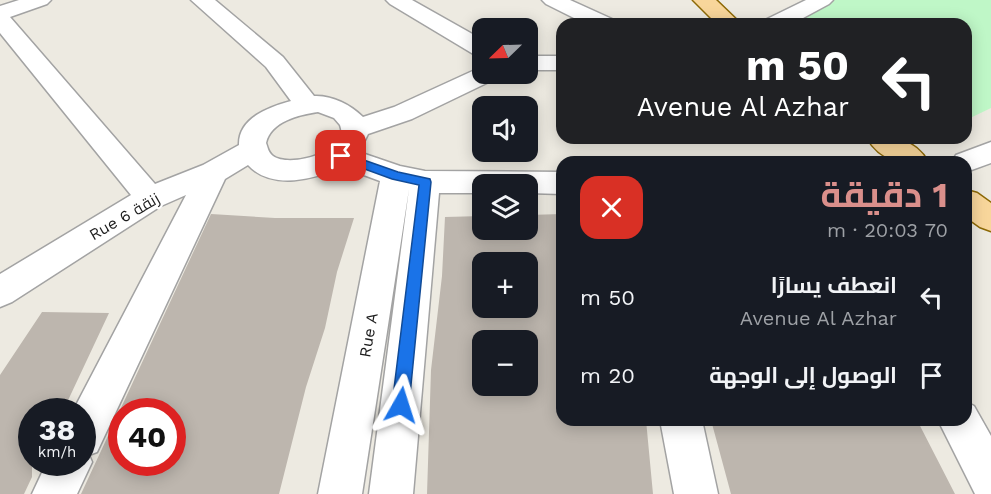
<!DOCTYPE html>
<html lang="ar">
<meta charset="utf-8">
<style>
body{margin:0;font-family:"Work Sans",Cairo,sans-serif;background:#20242c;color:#f1f3f6;direction:rtl;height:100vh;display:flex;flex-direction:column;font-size:22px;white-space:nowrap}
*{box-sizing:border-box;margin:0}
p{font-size:20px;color:#9ea1a6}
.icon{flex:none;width:33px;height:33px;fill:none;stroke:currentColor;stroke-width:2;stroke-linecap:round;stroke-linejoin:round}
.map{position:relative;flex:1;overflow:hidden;direction:ltr}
.drawer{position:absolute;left:556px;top:156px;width:416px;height:270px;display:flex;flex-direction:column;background:#171b24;border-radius:18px;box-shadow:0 3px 15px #0003;direction:rtl}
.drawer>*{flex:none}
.hud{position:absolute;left:556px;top:18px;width:416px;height:126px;border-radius:18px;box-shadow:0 3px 15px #0003;direction:rtl;background:#202124;color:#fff;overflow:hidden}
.needle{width:39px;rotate:247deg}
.tools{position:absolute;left:472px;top:18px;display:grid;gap:12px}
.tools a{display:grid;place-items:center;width:66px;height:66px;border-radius:12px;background:#171b24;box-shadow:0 3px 15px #0003;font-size:30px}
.speed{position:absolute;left:18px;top:398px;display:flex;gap:12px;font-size:30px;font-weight:700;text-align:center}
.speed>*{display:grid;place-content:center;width:78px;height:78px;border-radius:50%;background:#171b24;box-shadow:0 3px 15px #0003;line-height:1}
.speed small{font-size:15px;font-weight:400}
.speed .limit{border:9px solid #d22;background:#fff;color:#111}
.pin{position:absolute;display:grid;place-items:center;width:51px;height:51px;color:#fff;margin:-26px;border-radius:12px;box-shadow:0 3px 9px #0006}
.me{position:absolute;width:66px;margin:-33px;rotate:6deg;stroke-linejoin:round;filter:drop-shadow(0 0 4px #0008)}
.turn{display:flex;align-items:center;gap:21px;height:126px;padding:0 24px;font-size:27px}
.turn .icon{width:78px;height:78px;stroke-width:2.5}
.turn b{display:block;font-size:42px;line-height:51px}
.round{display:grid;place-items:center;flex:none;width:63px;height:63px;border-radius:18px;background:#20242c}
.headline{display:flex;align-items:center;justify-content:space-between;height:102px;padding:0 24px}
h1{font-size:36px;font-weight:700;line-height:45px;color:#da8f8b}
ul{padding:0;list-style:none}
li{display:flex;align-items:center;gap:18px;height:78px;padding:0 24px}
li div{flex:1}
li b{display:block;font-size:22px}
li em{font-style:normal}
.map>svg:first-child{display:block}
.park{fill:#bff7c7}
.building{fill:#bdb6ae;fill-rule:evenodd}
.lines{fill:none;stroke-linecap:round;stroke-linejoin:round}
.minor-casing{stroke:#a3a3a3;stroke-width:3}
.major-casing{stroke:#8d6906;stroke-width:3}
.minor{fill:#fff;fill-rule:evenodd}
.major{fill:#f8d69b;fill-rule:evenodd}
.route{fill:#1a73e8;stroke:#114b97;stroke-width:1.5}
.labels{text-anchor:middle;stroke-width:4.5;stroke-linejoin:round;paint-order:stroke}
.street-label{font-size:16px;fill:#1c1c1c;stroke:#fff}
</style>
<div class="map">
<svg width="991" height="494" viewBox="0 0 991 494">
<rect width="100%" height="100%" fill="#edeae1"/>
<!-- park -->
<path class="park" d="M832 0H991V108L966 120V24H783Z"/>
<!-- building -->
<path class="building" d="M211 214 275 218H354L337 272 325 328 306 387 279 494H81ZM122 411H172V462H122Z
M562 214V420H646L653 494H427L431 370 442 276 445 217 483 216V230H528V215ZM483 262H528V308H483ZM483 340H528V386H483Z
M42 312 109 313 63 411H32V477L24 494H0V375Z
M711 420H917L955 494H731Z"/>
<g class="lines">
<!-- minor casing -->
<g class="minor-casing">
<path id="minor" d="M19 0H51L47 4 10 17 155 184 203 165 239 145C238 118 269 107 291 101L266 67 191 0H215L283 57 314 96C332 95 351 105 363 117L394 107 477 69 483 67V74H498L495 79 412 119 368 134 359 152 400 166 425 171 562 172V194L528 193V184H483V193H439L413 494H369L409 189 362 494H318L380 181 342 167C315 179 272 191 248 165L225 179 97 452 89 455 92 462 77 494H32L47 462H82V411H73L186 195 161 206 12 302 0 307V274L131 195 0 33V6ZM318 112 334 118 340 125C341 128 342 132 341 135 336 155 288 167 273 156 268 152 268 148 266 143 271 121 299 115 318 112Z
M386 0H412L483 40V57L475 55 390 4Z
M542 0H570L612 19 615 24H586L546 4Z
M806 0H833L829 4 792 24H764L767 19Z
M528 56H562V70H528Z
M991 142V163L966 172V162H952L956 155Z
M966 402 974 406 991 436V494H975L938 420H966Z
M660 420H702L718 494H674Z"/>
</g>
<!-- major casing -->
<g class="major-casing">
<path id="major" d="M693 0H716L741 24H717Z
M867 138C892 138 914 137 928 162 902 162 883 164 867 138Z
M966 190 977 193 991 203V231L980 227 966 217Z"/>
</g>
<!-- minor -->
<use href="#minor" class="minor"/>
<!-- major -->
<use href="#major" class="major"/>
</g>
<!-- route -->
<path class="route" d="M341 152 398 172 430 179 431 182 409 405 407 411 401 413 395 411 392 405 419 185 392 179 337 159 335 156Z"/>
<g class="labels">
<!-- street labels -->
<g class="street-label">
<text transform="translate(124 216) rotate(-30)" y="6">Rue 6 زنقة</text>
<text transform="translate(368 335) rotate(-80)" y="6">Rue A</text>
</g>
</g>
</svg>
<div class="tools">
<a><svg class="needle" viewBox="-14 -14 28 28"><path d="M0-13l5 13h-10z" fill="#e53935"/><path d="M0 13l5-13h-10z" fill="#9ea1a6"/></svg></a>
<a><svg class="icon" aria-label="sound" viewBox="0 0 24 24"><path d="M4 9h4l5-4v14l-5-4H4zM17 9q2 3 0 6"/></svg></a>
<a><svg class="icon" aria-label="layers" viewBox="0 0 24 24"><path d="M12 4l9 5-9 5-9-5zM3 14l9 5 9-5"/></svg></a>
<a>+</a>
<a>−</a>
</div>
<div class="speed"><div>38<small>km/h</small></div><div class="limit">40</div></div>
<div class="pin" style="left:341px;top:156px;background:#d93025"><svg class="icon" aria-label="arrive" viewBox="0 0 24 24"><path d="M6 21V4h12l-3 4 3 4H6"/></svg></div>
<svg class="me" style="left:401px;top:405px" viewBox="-20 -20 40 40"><path d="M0-17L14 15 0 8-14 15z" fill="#1a73e8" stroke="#fff" stroke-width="4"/></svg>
<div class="hud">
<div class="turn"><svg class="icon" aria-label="left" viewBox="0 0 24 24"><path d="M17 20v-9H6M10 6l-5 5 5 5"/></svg><div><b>50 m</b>Avenue Al Azhar</div></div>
</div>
<section class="drawer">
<div class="headline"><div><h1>1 دقيقة</h1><p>70 m · 20:03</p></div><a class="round" style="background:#d93025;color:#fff"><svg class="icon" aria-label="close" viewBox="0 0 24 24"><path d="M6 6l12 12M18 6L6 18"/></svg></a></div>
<ul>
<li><svg class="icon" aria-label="left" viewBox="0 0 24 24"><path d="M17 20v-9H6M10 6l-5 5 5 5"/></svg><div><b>انعطف يسارًا</b><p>Avenue Al Azhar</p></div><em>50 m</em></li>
<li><svg class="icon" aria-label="arrive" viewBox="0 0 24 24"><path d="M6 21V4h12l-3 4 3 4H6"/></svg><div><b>الوصول إلى الوجهة</b></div><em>20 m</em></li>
</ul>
</section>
</div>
